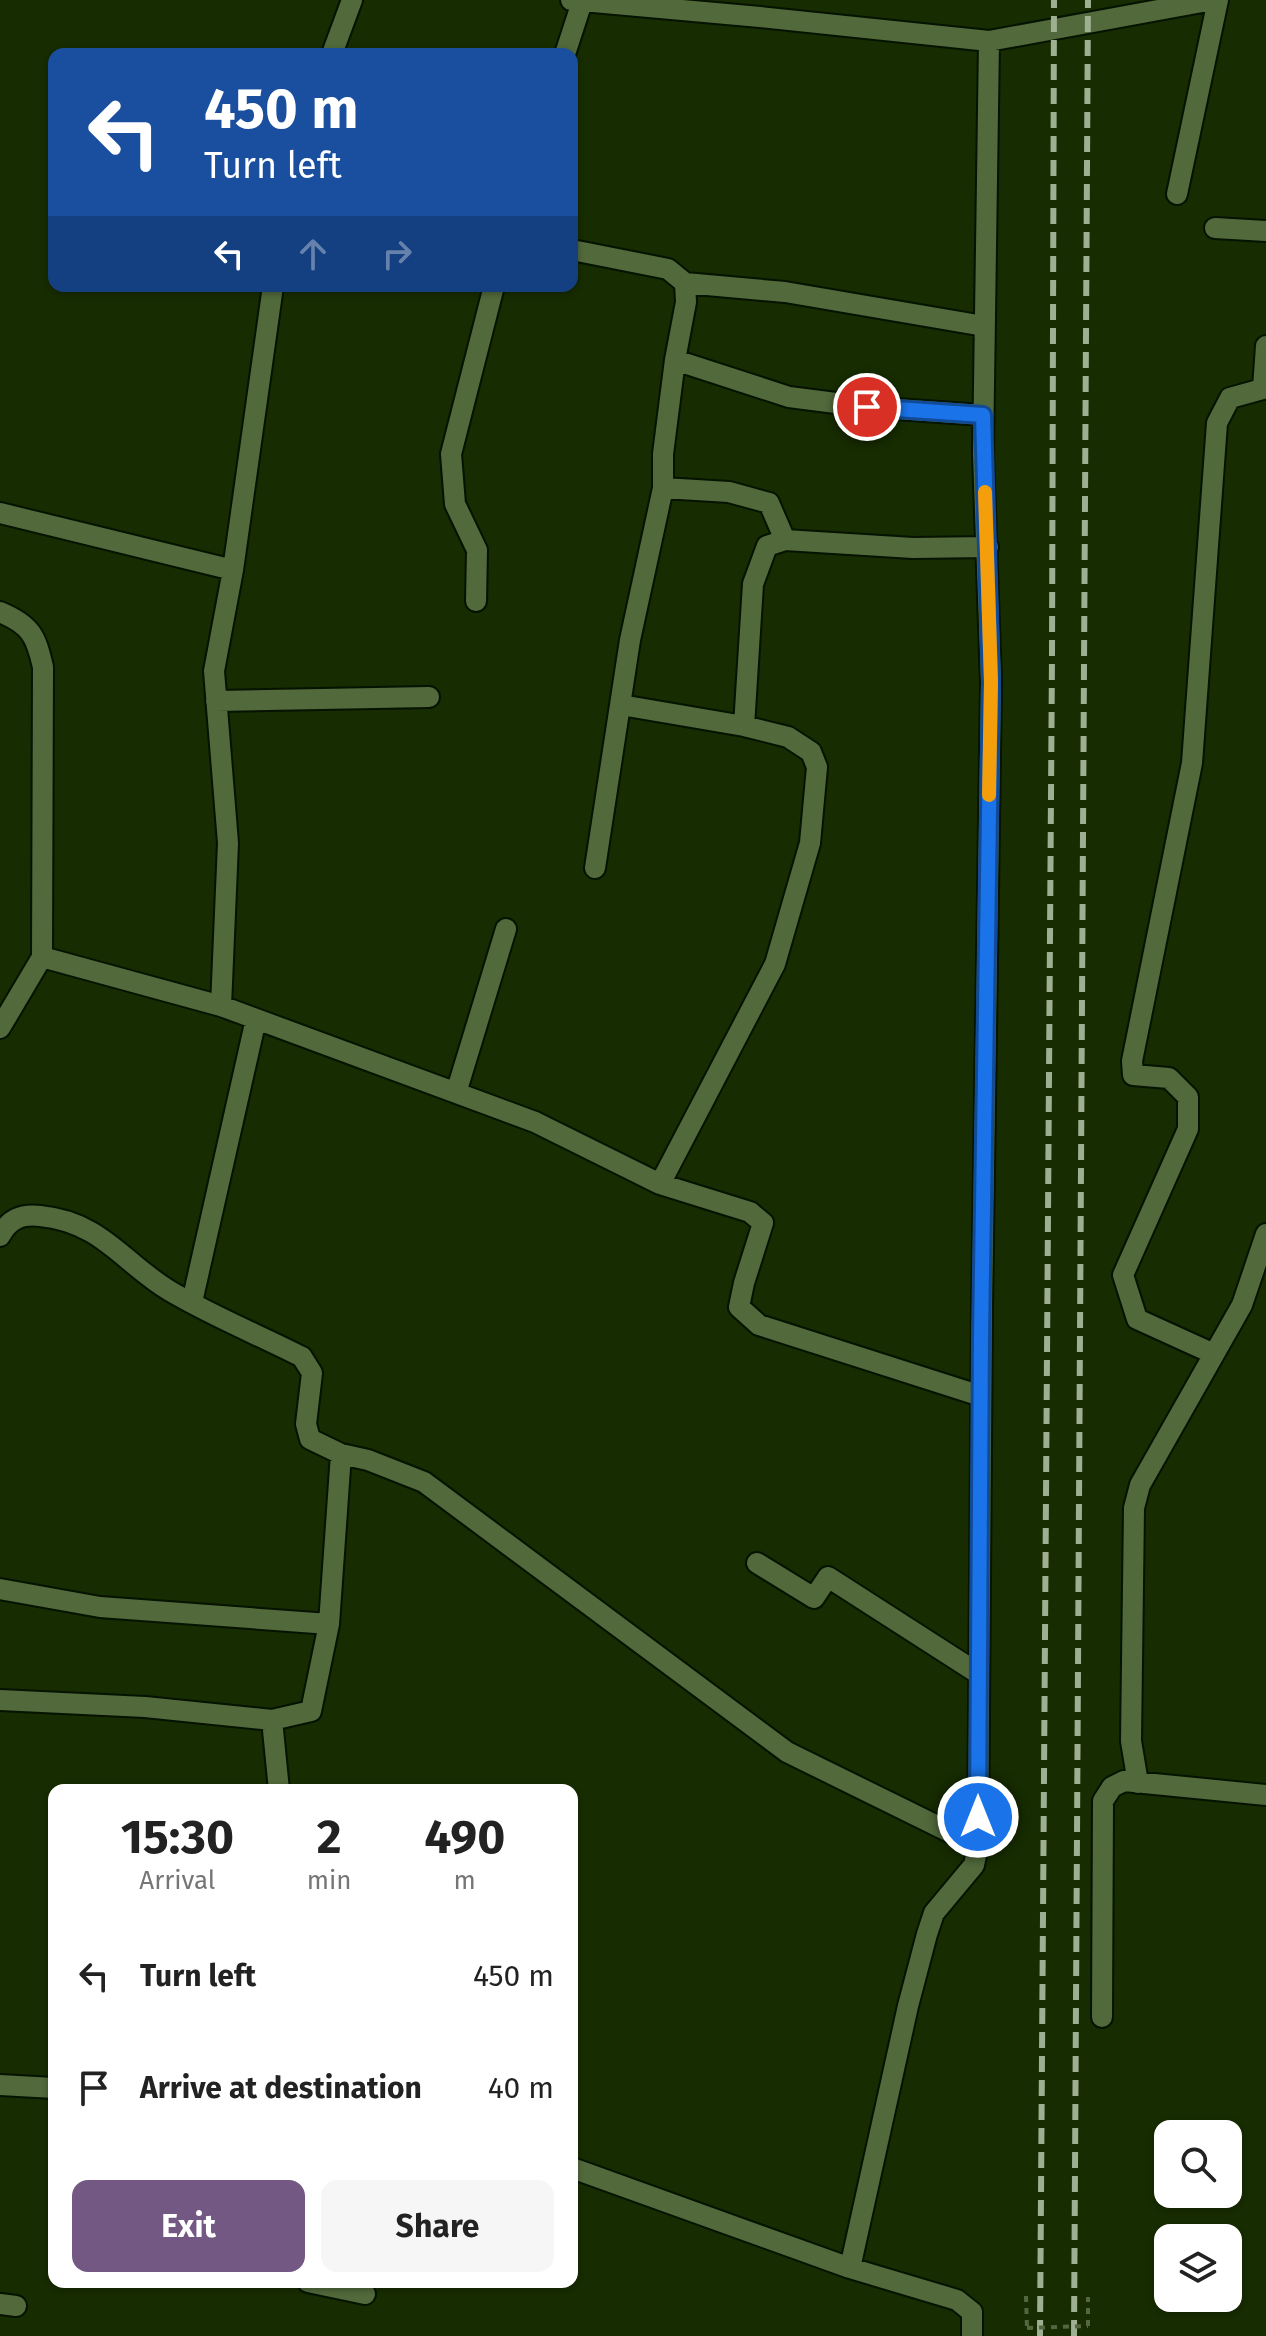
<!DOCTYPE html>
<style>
body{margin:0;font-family:"Fira Sans",sans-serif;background:#f6f6f6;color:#222;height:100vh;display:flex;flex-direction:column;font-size:30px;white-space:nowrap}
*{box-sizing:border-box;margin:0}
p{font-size:26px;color:#767676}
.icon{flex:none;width:44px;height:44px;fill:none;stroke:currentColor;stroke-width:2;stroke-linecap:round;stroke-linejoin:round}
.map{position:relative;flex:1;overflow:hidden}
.sheet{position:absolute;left:48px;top:1784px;width:530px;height:504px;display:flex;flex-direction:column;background:#fff;border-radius:16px;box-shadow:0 2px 6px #0004}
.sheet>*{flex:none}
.banner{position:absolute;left:48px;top:48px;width:530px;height:244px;border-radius:16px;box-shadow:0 2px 6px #0004;background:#1a4fa0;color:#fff;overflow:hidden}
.buttons{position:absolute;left:1154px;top:2120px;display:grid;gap:16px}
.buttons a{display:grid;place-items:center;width:88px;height:88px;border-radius:16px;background:#fff;box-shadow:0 2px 6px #0004;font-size:40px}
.pin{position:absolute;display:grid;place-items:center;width:68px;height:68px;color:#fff;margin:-34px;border:4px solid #fff;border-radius:50%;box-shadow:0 2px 8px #0007}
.me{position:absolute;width:88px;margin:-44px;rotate:0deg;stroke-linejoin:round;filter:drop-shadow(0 0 6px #0008)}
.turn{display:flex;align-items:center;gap:28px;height:168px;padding:0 24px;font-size:36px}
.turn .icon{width:104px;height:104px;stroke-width:2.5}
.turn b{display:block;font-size:56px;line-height:68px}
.lanes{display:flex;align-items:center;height:76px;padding:0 24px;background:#0003;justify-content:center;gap:40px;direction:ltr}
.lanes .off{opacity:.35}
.eta{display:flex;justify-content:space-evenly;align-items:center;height:136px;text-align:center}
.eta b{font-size:48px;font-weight:700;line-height:56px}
.cta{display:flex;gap:16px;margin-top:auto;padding:16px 24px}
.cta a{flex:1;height:92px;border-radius:16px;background:#735883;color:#fff;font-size:32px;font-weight:700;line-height:92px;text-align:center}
.cta a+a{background:#f6f6f6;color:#222}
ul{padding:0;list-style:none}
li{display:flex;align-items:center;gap:24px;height:112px;padding:0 24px}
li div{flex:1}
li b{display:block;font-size:30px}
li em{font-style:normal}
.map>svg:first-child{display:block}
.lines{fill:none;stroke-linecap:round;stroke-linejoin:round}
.minor-casing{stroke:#051300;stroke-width:24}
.path{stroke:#536640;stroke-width:4;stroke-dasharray:6 6;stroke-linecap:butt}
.minor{stroke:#51693b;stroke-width:20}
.rail{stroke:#9faf91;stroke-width:6;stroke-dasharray:16 8;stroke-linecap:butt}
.path-bridge{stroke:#536640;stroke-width:4;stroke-dasharray:6 6;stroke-linecap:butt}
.route-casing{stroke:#114b97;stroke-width:20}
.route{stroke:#1a73e8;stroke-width:14}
.slow{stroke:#f59e0b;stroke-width:14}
</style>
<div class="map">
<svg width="1266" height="2336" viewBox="0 0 1266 2336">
<rect width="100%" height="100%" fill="#172c00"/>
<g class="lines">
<!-- minor casing -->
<g class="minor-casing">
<path id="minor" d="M571 0 760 17 989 41 1213 0
M332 54 352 0
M565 54 582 2
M1177 194 1218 0
M1215 228 1266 231
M572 250 668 269 685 283 686 302 675 360 663 454V488L630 640 595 868
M685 283 785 292 984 326
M675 360 789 397 867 407 983 415
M1263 388 1266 346
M663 488 729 492 769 503 785 540
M0 513 233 570
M476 601 477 550 455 504 451 454 494 286
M0 612C31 625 36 636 43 667L42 957
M216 701 429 697
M621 705 744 726 788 737 811 752 817 767 810 843 775 964 660 1184
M744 726 753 584 767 546 785 540 913 548 988 547
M221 1006 228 843 214 671 233 570 273 286
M0 1028 42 957 221 1006 535 1122 660 1184 750 1212 763 1223 744 1283 739 1307 759 1325 981 1396
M456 1093 506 929
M0 1236C9 1219 21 1214 40 1216 102 1222 123 1263 170 1291 212 1316 259 1335 302 1357L312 1373 306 1424 310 1439 341 1454
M192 1302 256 1019
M1214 1354 1137 1319 1123 1275 1188 1129V1097L1169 1078 1133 1075 1132 1061 1192 763 1217 423 1230 398 1266 388
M757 1563 814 1598 828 1577 979 1674
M0 1589 100 1607 329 1624
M0 1700 145 1707 272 1720
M1138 1783 1131 1741 1134 1508 1140 1485 1242 1305 1266 1234
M279 1790 272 1720 311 1711 329 1624 341 1454 368 1460 424 1482 787 1752 978 1846 982 1307 991 682 983 454 989 41
M1102 2017 1103 1801 1112 1787 1124 1781 1266 1795
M0 2085 54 2088
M572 2168 850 2268 957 2300 972 2312V2336
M850 2268 908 2006 927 1934 934 1913 974 1865 978 1846
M308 2282 365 2294
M0 2304 16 2306"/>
</g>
<!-- path -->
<path class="path" d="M1026 2296 1027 2328
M1088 2326V2297"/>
<!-- minor -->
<use href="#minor" class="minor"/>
<!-- rail -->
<path class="rail" d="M1040 2336 1052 656 1054 0
M1074 2336 1088 0"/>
<!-- path-bridge -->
<path class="path-bridge" d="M1027 2328 1088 2326"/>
</g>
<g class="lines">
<!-- route casing -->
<g class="route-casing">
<path id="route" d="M867 407 983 415 991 682 981 1337 978 1817"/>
</g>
<!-- route -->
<use href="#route" class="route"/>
<!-- slow -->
<path class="slow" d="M985 492 991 682 989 795"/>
</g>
</svg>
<div class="buttons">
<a><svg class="icon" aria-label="search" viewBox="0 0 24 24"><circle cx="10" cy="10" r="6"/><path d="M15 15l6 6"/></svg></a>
<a><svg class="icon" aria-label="layers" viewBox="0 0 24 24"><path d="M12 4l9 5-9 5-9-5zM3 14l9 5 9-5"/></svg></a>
</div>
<div class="pin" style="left:867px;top:407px;background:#d93025"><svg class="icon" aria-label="arrive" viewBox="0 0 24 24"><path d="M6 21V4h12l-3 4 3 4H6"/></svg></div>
<svg class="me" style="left:978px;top:1817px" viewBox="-20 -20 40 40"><circle r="17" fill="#1a73e8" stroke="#fff" stroke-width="3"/><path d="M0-11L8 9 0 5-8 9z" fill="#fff"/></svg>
<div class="banner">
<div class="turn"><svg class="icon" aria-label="left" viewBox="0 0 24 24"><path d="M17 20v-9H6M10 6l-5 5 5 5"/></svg><div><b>450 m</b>Turn left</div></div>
<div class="lanes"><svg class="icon" aria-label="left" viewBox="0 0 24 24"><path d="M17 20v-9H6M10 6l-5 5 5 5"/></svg><svg class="icon off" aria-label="ahead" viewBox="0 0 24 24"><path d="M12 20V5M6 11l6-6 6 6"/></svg><svg class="icon off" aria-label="right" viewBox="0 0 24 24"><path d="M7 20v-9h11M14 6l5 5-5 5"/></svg></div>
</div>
<section class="sheet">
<div class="eta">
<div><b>15:30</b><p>Arrival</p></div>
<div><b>2</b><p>min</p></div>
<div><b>490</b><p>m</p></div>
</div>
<ul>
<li><svg class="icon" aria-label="left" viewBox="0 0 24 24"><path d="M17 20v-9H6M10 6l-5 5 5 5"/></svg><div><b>Turn left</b></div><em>450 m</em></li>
<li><svg class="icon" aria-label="arrive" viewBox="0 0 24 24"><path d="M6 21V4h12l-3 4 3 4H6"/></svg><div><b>Arrive at destination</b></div><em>40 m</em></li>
</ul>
<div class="cta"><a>Exit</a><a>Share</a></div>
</section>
</div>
